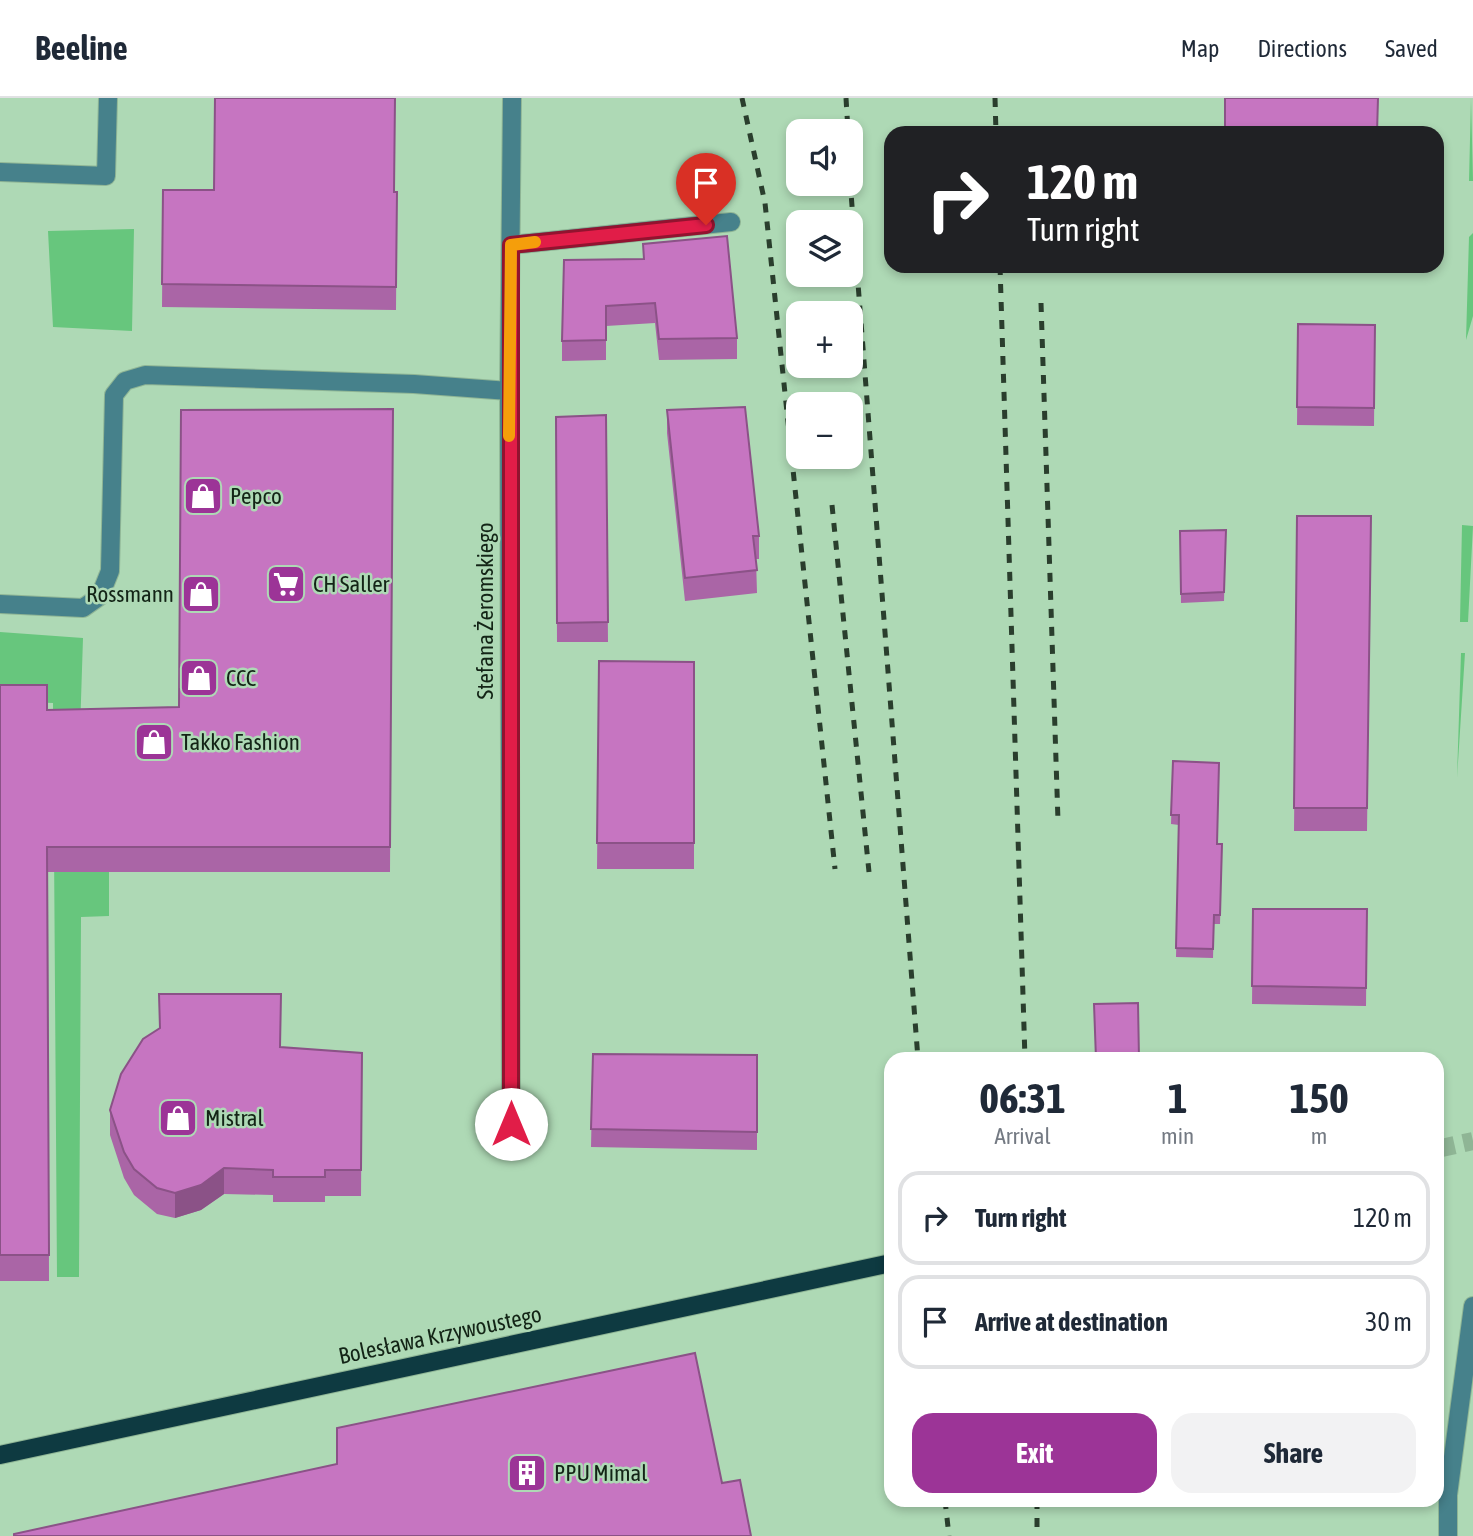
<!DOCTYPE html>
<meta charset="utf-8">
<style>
body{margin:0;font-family:"Asap Condensed",sans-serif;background:#f2f2f3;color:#1f2937;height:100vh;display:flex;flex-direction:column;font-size:26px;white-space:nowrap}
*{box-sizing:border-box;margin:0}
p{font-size:23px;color:#747a83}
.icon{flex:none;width:38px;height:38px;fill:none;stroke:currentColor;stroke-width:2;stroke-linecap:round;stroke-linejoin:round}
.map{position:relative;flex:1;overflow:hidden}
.panel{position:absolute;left:884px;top:954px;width:560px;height:455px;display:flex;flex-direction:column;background:#fff;border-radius:21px;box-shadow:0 4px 10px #0003}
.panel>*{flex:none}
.top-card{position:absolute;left:884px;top:28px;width:560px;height:147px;border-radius:21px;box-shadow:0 4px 10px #0003;background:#202124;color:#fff;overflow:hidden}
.fabs{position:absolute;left:786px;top:21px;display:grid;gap:14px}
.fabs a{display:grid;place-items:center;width:77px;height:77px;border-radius:14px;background:#fff;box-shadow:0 4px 10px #0003;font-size:35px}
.pin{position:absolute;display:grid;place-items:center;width:60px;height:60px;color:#fff;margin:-72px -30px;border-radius:50% 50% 50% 0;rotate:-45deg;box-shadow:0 0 7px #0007}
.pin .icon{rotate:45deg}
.me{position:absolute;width:77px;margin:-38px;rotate:0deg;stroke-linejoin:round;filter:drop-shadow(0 0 5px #0008)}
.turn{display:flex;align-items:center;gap:24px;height:147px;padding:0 28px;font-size:32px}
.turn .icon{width:91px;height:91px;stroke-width:2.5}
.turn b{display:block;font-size:49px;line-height:60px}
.eta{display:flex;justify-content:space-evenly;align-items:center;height:119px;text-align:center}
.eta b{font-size:42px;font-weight:700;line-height:49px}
.primary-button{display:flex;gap:14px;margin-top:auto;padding:14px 28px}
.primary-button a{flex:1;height:80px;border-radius:21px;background:#9c3497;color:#fff;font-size:28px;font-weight:700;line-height:80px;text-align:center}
.primary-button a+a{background:#f2f2f3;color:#1f2937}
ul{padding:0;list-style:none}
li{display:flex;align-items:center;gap:21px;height:94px;margin:0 14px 10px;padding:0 14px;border:4px solid #e0e1e3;border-radius:21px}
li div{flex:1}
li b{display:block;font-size:26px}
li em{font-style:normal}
header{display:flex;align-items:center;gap:42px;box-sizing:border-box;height:98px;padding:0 35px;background:#fff;border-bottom:2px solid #e0e1e3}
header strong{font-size:33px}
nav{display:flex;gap:38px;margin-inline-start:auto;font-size:24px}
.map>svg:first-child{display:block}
.green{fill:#67c67d}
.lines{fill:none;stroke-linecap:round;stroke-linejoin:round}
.major-tunnel{stroke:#8fb595;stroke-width:18;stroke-dasharray:18 9;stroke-linecap:butt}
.minor-casing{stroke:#8fb595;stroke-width:20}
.major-casing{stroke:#8fb595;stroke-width:20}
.minor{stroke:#46818b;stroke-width:18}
.major{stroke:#0e3a41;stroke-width:18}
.rail{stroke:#2a3e2d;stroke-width:5;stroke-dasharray:9 9;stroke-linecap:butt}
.wall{fill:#aa65a6}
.shaded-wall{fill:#8b5287}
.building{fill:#c675c1;stroke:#8b5287;stroke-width:2}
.route-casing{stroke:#92132f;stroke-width:18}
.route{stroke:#e11d48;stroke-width:12}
.slow{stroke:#f59e0b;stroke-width:12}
.labels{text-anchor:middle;stroke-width:5;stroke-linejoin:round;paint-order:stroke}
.poi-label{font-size:23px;fill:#132416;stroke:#aed9b5;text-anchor:start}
.street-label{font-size:23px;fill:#132416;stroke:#aed9b5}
</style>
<header>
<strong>Beeline</strong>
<nav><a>Map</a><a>Directions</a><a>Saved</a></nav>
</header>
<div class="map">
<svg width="1473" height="1438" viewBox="0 0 1473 1438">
<rect width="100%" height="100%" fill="#aed9b5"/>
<!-- green -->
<path class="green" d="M1471 0 1473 83H1469Z
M134 131 132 233 53 229 48 133Z
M1473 135V218L1466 242 1469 139Z
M1462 427 1473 428 1468 524H1460Z
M0 534 83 540 80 633 109 717V818L81 819 79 1179H57L53 605 0 603Z
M1461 555H1465L1457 680Z"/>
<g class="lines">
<!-- major-tunnel -->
<path class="major-tunnel" d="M1437 1051 1473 1043"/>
<!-- minor casing -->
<g class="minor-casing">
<path id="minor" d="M0 74 106 78 108 0
M511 147 731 124
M0 506 83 510 100 498 110 473 114 297 125 283 145 277 414 286 509 293
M511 1026 509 293 512 0
M1448 1438V1397L1473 1208"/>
</g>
<!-- major casing -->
<g class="major-casing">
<path id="major" d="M0 1357 891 1165"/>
</g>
<!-- minor -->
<use href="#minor" class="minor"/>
<!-- major -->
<use href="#major" class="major"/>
<!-- rail -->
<path class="rail" d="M742 0 765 105 835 771
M846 0 848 33
M995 0 996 35
M850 82 918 961
M1000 168 1025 961
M1041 205 1058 723
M832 407 869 774
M945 1402 949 1438
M1037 1402V1438"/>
</g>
<!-- wall -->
<path class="wall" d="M163 92 397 94 396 212 162 209Z
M643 146 737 240V261L659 262 655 225 606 228V262L562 263V243L643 161Z
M1298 226 1375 227 1374 328 1297 327Z
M393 311 390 774H48L49 1183H0V587L47 612 179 609Z
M667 312 759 438V461H756L757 495 685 503 667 335Z
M606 317 608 544H557L556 319Z
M1297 418H1371L1367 733H1294Z
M1226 432 1224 503 1181 505 1180 433Z
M599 563 694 564V771H597Z
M1173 663 1217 746H1222L1220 826H1214L1213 860 1176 859 1179 727 1171 726Z
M1253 811H1367L1366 908 1252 906Z
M159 896 280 949 362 955 361 1098H325V1104H273V1097L224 1096 201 1112 175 1120 157 1116 134 1097 124 1080 110 1037V1012L159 931Z
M593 956 757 957V1052L591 1049Z"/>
<!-- shaded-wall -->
<path class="shaded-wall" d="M224 1070V1096L201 1112 175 1120V1095Z"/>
<!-- building -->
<path class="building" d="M215 0H395L394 94H397L396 189 162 186 163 92H214Z
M1225 0H1378L1377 35H1225Z
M727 138 737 240 659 241 655 205 606 208V242L562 243 564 162 644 161 643 146Z
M1298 226 1375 227 1374 310 1297 309Z
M745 309 759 438H753L757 472 685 480 667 312Z
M393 311 390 749H47L49 1157H0V587H47V612L179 609 181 312Z
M606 317 608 524 557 525 556 319Z
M1297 418H1371L1367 710H1294Z
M1226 432 1224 494 1181 496 1180 433Z
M599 563 694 564V745H597Z
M1173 663 1219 665 1217 746H1222L1220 817H1214L1213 851 1176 850 1179 717H1171Z
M1253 811H1367L1366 890 1252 888Z
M159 896H281L280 949 362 955 361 1072H325V1079H273V1072L224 1070 201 1087 175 1095 157 1090 134 1071 124 1054 110 1012 121 976 143 941 160 930Z
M1138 905 1139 961H1096L1094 906Z
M593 956 757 957V1034L591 1031Z
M695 1255 722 1385 740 1382 751 1438H14V1436L337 1366V1330Z"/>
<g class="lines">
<!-- route casing -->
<g class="route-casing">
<path id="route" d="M511 1026V147L706 127"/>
</g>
<!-- route -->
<use href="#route" class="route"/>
<!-- slow -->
<path class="slow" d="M509 338 511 147 535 144"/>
</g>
<!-- icons -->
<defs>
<g id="shop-square" transform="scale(2.0125)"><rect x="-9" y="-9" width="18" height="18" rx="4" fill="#9c3497" stroke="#aed9b5"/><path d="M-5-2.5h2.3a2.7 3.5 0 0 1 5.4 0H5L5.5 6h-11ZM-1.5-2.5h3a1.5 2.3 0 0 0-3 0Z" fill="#fff"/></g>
<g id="supermarket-square" transform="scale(2.0125)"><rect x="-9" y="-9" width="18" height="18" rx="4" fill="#9c3497" stroke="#aed9b5"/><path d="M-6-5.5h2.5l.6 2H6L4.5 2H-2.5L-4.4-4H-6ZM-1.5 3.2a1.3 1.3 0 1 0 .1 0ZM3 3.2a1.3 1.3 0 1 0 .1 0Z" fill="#fff"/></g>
<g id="building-square" transform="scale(2.0125)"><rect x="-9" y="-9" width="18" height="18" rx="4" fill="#9c3497" stroke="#aed9b5"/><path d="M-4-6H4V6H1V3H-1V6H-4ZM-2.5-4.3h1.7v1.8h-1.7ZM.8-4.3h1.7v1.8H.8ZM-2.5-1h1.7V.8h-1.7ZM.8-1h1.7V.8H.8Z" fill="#fff"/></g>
</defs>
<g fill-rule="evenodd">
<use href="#shop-square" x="203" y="398"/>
<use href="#supermarket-square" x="286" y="486"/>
<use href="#shop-square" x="201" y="496"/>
<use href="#shop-square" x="199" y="580"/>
<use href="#shop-square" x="154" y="644"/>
<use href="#shop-square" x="178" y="1020"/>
<use href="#building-square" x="527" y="1375"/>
</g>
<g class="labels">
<!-- poi labels -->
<g class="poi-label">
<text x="230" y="406">Pepco</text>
<text x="313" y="494">CH Saller</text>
<text x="174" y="504" text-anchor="end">Rossmann</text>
<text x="226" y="588">CCC</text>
<text x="181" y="652">Takko Fashion</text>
<text x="205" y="1028">Mistral</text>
<text x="554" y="1383">PPU Mimal</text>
</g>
<!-- street labels -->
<g class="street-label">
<text transform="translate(485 513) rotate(-90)" y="8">Stefana Żeromskiego</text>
<text transform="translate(440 1237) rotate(-12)" y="8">Bolesława Krzywoustego</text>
</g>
</g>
</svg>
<div class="fabs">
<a><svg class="icon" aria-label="sound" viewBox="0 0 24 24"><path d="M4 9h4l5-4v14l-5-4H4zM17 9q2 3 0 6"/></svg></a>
<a><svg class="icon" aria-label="layers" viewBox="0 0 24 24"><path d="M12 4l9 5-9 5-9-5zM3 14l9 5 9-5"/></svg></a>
<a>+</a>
<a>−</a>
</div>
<div class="pin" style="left:706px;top:127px;background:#d93025"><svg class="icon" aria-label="arrive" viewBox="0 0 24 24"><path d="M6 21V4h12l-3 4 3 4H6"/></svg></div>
<svg class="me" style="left:511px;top:1026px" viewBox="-20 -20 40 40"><circle r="19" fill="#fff"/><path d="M0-13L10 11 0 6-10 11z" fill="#e11d48"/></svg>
<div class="top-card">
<div class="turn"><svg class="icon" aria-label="right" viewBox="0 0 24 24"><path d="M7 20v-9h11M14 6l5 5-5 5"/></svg><div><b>120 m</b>Turn right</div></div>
</div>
<section class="panel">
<div class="eta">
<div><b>06:31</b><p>Arrival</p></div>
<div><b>1</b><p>min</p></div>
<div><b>150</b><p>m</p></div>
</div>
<ul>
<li><svg class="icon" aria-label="right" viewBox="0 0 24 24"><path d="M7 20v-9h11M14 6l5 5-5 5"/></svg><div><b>Turn right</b></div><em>120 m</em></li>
<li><svg class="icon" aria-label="arrive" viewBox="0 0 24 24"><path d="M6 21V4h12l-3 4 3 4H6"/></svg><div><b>Arrive at destination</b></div><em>30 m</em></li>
</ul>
<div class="primary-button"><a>Exit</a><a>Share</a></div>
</section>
</div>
